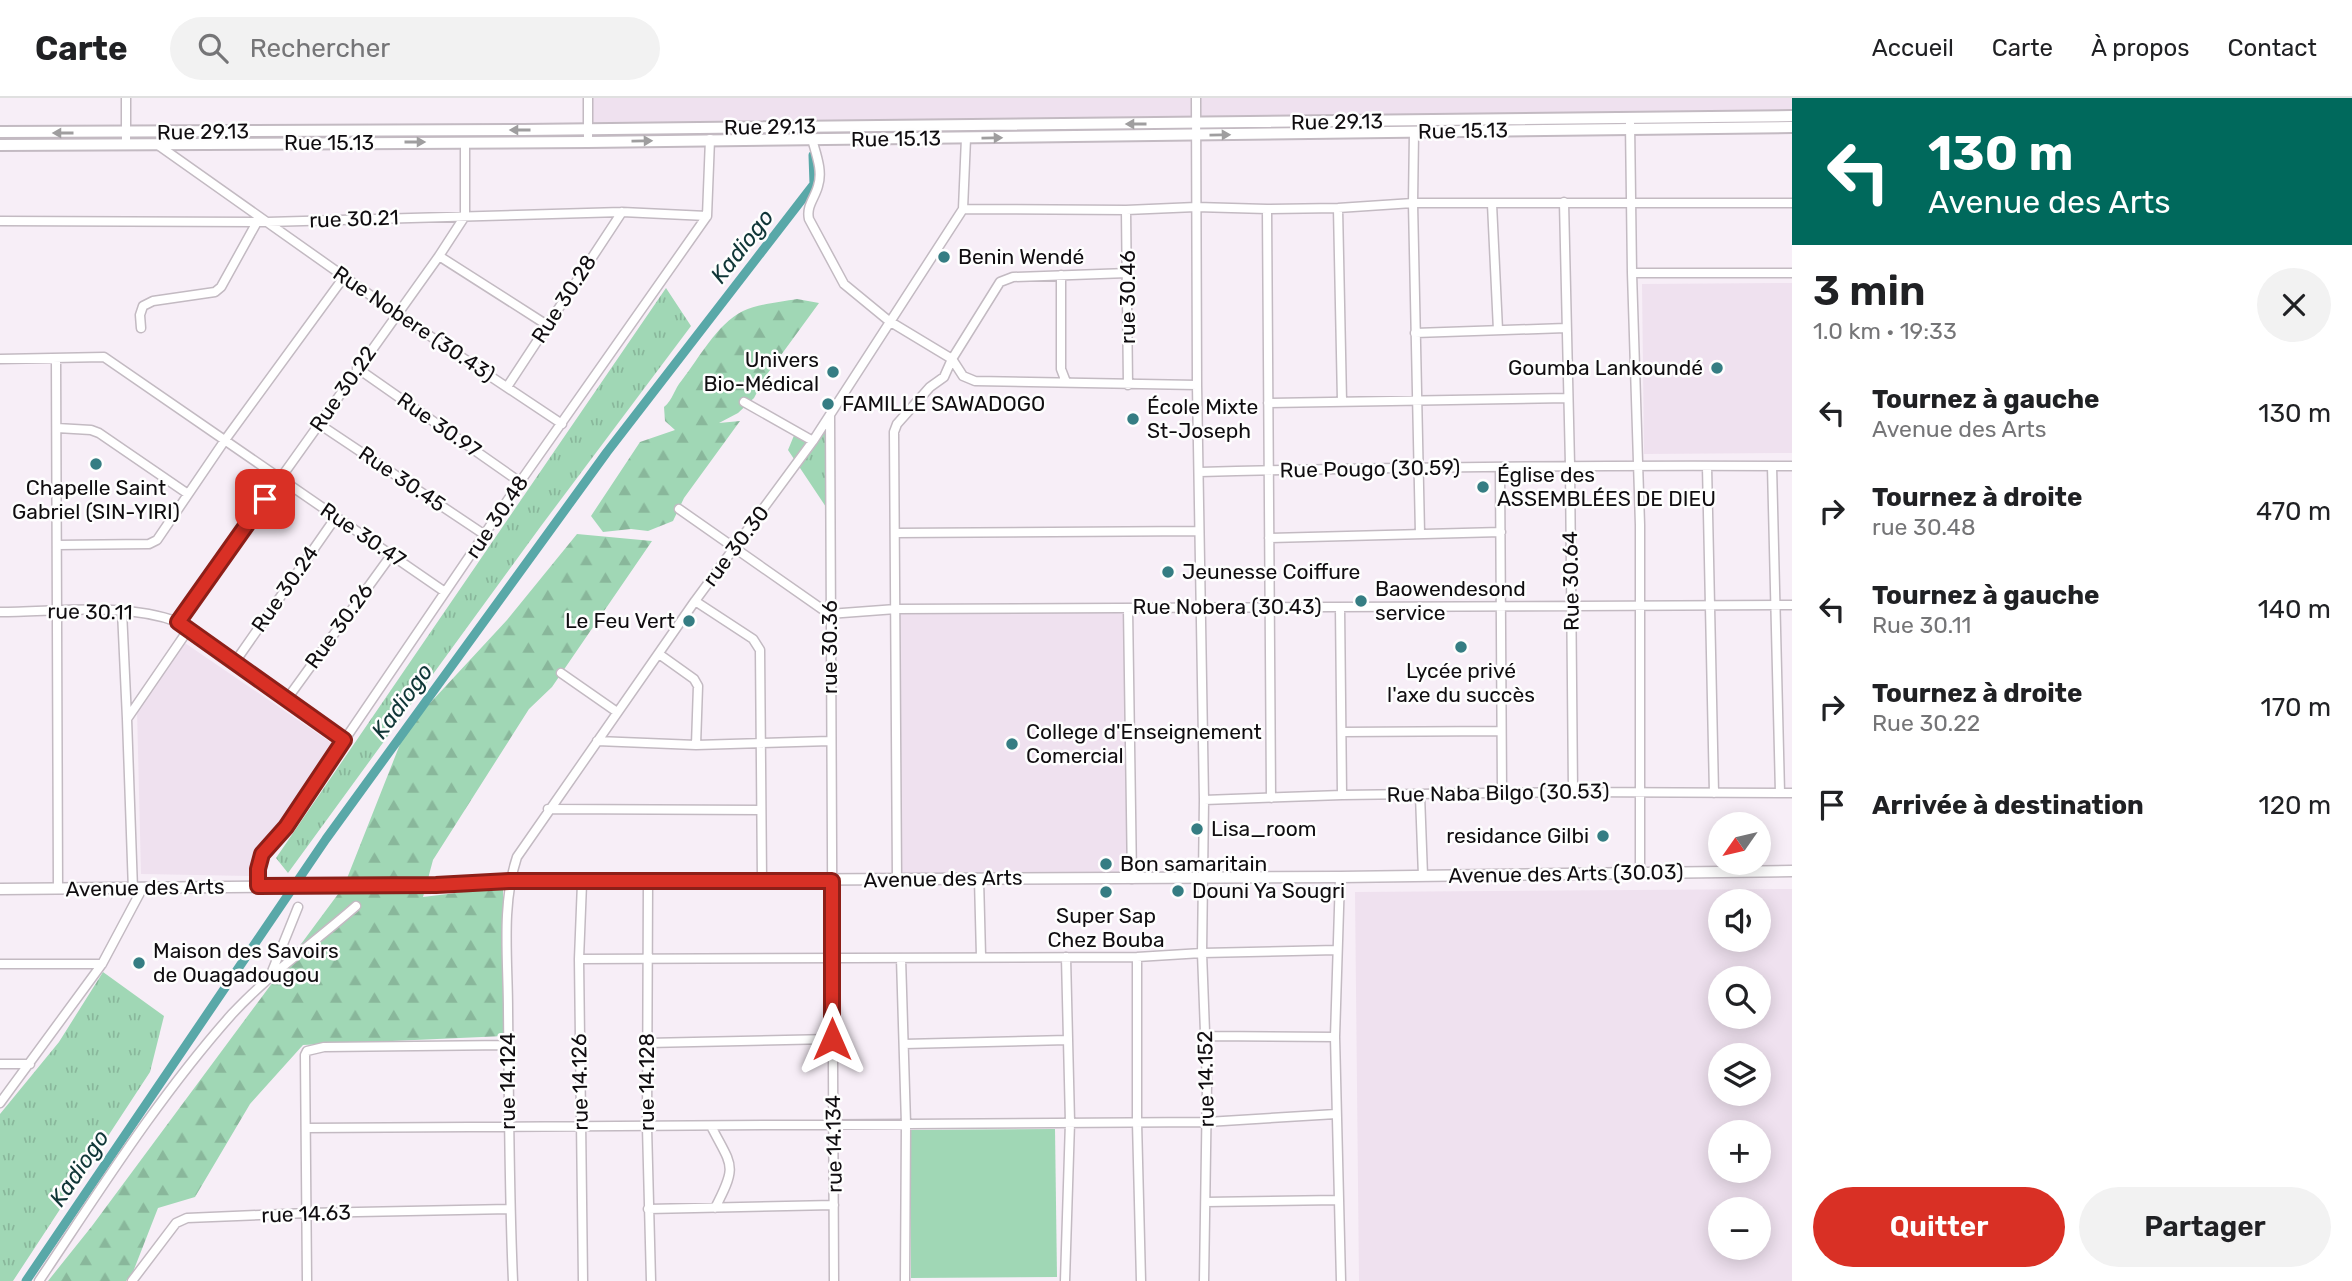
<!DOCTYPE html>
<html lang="fr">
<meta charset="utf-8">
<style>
body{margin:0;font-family:Rubik,sans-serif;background:#f2f2f2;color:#202124;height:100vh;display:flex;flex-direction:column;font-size:26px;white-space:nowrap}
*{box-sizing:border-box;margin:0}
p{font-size:23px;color:#757577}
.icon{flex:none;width:38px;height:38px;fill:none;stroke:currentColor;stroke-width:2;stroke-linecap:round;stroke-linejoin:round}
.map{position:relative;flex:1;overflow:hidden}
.sheet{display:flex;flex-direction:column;background:#fff;width:560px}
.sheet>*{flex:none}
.hud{background:#00695c;color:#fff;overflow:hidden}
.needle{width:46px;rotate:236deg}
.controls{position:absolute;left:1708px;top:714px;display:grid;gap:14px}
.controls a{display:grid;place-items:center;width:63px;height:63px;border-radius:50%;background:#fff;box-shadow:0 4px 18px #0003;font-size:35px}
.pin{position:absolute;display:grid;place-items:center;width:60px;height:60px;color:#fff;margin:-30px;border-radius:14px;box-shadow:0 4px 10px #0006}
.me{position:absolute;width:77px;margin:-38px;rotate:0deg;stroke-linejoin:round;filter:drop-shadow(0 0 5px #0008)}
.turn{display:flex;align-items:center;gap:24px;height:147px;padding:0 21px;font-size:32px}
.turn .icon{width:91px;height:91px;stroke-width:2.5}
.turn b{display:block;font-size:49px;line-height:60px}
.round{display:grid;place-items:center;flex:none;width:74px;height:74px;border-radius:37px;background:#f2f2f2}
.head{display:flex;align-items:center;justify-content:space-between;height:119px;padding:0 21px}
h1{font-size:42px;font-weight:600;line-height:52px}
.button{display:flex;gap:14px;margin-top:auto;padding:14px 21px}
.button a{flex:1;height:80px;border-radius:42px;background:#d93025;color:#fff;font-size:28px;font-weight:600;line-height:80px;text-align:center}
.button a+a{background:#f2f2f2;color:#202124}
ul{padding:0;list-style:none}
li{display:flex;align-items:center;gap:21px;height:98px;padding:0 21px}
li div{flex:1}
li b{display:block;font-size:26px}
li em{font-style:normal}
header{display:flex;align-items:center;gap:42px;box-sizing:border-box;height:98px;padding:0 35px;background:#fff;border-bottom:2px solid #e0e0e0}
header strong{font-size:33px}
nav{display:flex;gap:38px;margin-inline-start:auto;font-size:24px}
.search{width:490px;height:63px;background:#f2f2f2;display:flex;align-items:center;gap:18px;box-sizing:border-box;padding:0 24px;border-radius:38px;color:#757577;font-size:26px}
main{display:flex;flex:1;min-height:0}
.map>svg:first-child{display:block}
.built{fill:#efe1ef;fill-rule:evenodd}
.forest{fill:url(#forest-firs)}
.park{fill:url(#park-tufts)}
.garden{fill:#a0d7b5}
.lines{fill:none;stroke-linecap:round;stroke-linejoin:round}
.canal{stroke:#59a8a8;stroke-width:9}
.minor-casing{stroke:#c3bac2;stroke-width:11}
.tertiary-casing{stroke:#c3bac2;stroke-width:13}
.secondary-casing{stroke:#c3bac2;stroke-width:14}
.minor{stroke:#fff;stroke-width:8}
.tertiary{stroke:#fff;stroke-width:10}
.secondary{stroke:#fff;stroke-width:10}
.oneway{fill:#9f9e9f}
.route-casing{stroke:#8d1f18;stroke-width:18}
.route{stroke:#d93025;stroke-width:12}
.poi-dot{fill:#357d83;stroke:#fefefe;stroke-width:2.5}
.labels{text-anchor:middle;stroke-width:5;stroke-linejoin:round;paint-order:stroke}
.street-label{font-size:21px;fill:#100d10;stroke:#fefefe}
.poi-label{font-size:21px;fill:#100d10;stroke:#fefefe;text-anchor:start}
.water-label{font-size:23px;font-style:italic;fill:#103637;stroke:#fefefe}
</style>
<header>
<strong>Carte</strong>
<div class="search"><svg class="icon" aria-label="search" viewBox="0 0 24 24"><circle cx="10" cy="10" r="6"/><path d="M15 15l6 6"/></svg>Rechercher</div>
<nav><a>Accueil</a><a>Carte</a><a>À propos</a><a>Contact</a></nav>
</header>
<main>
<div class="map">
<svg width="1792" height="1183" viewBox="0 0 1792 1183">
<defs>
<pattern id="forest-firs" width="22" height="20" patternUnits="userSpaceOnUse" patternTransform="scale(1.75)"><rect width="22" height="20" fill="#a0d7b5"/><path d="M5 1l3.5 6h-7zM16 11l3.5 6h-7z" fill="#89b79b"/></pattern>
<pattern id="park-tufts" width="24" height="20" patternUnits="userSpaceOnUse" patternTransform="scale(1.75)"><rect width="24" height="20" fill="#a0d7b5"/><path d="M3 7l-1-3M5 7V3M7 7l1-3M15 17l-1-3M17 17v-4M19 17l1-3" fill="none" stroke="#89b79b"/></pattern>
</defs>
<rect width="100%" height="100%" fill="#f7eef7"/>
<!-- built -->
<path class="built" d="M588 0H1792V18L589 31Z
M1792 185V355L1644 356 1642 186Z
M1126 511 1132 781H893L897 513Z
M185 545 333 646 251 778 141 776 137 612Z
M1792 791V1183H1359L1355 794ZM1759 803V842H1720V803ZM1759 880V919H1720V880ZM1759 957V996H1720V957ZM1759 1034V1073H1720V1034ZM1759 1111V1150H1720V1111Z"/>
<!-- forest -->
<path class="forest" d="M797 201 819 205 765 279 754 300 738 315 719 325 740 323 684 400 673 423 648 433 631 431 603 434 591 418 640 344 675 332 665 323 664 309C673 302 674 291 682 282 700 259 716 227 743 213 758 206 781 204 797 201Z
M577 436 652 443 552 589 529 611 433 762 423 799 456 795 503 785 504 938 303 947 250 1006 195 1099 158 1110 133 1174 126 1183H48L92 1128 344 788 406 631 507 522Z"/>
<!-- park -->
<path class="park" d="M666 190 691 228 541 428 288 775 276 760Z
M828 327 829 406 826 409 788 352 795 335 814 347Z
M103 874 164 918 150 974 13 1183H0V1016L59 944Z"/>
<!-- garden -->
<path class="garden" d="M1055 1031 1057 1179 911 1180 910 1032Z"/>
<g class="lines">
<!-- canal -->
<path class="canal" d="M26 1183 326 741 607 354 814 86 813 57"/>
<!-- minor casing -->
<g class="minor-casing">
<path id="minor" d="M126 0V46
M588 0V44
M1196 0 1197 287 1204 702 1202 855 1207 987 1204 1183
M1630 25 1632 175 1640 427V775
M1414 34 1413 105 1420 436
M812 41C816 56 823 73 818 88 815 100 806 108 809 121L844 186 889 223 952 261 963 278 975 283 1197 287
M158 47 397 216 562 326
M1564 104 1570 367 1573 694
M1492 106 1498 232
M1338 110 1342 303
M963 111 1126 112 1196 109 1267 111 1338 110 1413 105H1792
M963 111 966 40
M1267 111 1271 700
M1126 112 1128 287
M0 123 267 124 622 114 707 118
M439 158 547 227
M1632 175H1792
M1061 177V271L1066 284
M141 230 140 217 143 208 153 203 215 194 221 189 257 124
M1415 235 1566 230
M56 260 58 791
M0 261 104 259 445 494
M357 270 520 384
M507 289 622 114
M744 304 813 343
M1268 305 1568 300
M830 318 834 1183
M319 326 485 437
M57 330 91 332 99 335 188 396
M1707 368 1714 695
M1772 368 1780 695
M1500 371 1502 695
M1200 374C1397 369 1595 367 1792 368
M679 411 829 516 896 511 1792 507
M895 435 1199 433
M1269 440 1501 434
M57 447 149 446 157 442 225 342 344 179
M695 503 753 541 760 552 762 782
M1340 509 1342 697
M1128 510 1132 781
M122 513 127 621
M0 514C57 514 125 504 178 524L344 642
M178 524 439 158 465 118V44
M659 556 694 581 698 588 696 647
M235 564 336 419
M561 575 617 614
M287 601 392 456
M1342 634 1501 633
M597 643 696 647 830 643
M1420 697 1423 778
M1204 702 1342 697 1573 694 1792 695
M548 711 761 712
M1340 779 1335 939 1341 1183
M979 781 981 858
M897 782 894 334 897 326 930 289 944 279 952 261 1000 184 1013 179 1128 175
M648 784 647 1029 651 1183
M582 785 579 861 583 1183
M258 788C258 756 266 752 286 728L520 384 707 118 710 41
M133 792 127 621 188 532
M1137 859V1024L1141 1183
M901 860 906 1026 905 1183
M579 861 1137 859 1202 855 1337 852
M0 866H102
M271 876 298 809
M1206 938 1335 939
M647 945 832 941
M904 946 1068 942
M0 966H30
M0 1005 102 866 142 791
M711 1028C732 1069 738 1066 715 1110
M306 1030 1207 1024 1336 1016
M1206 1104 1338 1102
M648 1111 834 1107
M39 1183C100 1092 159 998 232 916 269 876 315 844 356 808
M132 1183 176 1125 187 1120 307 1115 510 1111
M307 1183 305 957 307 953 324 949 508 947
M513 1183C509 1093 509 1002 508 912 508 862 501 807 517 759L695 503 813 343 963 111
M1065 1183 1070 1024 1066 859"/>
</g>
<!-- tertiary casing -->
<g class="tertiary-casing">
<path id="tertiary" d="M0 791 436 787 509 783 1340 779 1792 773"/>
</g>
<!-- secondary casing -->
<g class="secondary-casing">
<path id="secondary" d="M0 34 523 32 1792 18
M0 47 588 44 1792 29"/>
</g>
<!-- minor -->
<use href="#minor" class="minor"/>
<!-- tertiary -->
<use href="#tertiary" class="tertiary"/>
<!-- secondary -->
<use href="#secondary" class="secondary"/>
</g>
<!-- one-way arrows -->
<defs><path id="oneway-solid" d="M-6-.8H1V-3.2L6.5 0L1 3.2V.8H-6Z" transform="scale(1.75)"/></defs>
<g class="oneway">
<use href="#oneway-solid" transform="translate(1136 26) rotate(180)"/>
<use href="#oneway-solid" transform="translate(520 32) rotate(180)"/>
<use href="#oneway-solid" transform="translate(63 35) rotate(180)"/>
<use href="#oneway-solid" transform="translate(1220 37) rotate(-1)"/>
<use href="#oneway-solid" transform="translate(992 40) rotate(-1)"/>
<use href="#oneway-solid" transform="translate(642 43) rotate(-1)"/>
<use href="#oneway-solid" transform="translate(415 44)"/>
</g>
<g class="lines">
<!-- route casing -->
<g class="route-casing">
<path id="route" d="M265 401 178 524 344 642 286 729 262 756 258 771V788L436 787 509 783H832V941"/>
</g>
<!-- route -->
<use href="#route" class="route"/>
</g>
<!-- markers -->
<g class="poi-dot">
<circle cx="944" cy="159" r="7"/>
<circle cx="1717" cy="270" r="7"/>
<circle cx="833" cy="274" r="7"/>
<circle cx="828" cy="306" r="7"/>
<circle cx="1133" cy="321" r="7"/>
<circle cx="96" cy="366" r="7"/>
<circle cx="1483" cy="389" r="7"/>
<circle cx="1168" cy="474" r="7"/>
<circle cx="1361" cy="503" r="7"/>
<circle cx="689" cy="523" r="7"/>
<circle cx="1461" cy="549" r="7"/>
<circle cx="1012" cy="646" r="7"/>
<circle cx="1197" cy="731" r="7"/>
<circle cx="1603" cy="738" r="7"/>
<circle cx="1106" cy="766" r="7"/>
<circle cx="1178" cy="793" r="7"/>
<circle cx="1106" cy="794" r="7"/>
<circle cx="139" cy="865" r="7"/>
</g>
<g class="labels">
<!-- street labels -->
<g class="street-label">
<text transform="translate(1337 24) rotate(-1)" y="7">Rue 29.13</text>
<text transform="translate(770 29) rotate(-1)" y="7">Rue 29.13</text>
<text transform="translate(1463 33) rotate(-1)" y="7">Rue 15.13</text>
<text transform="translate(203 34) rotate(-1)" y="7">Rue 29.13</text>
<text transform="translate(896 41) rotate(-1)" y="7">Rue 15.13</text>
<text x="329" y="52">Rue 15.13</text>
<text transform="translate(354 121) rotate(-2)" y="7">rue 30.21</text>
<text transform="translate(1128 199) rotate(-90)" y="7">rue 30.46</text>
<text transform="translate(564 201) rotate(-57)" y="7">Rue 30.28</text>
<text transform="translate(414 226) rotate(34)" y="7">Rue Nobere (30.43)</text>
<text transform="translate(343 291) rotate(-55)" y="7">Rue 30.22</text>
<text transform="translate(439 327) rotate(35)" y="7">Rue 30.97</text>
<text transform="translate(1370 371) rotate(-1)" y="7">Rue Pougo (30.59)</text>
<text transform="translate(402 381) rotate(34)" y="7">Rue 30.45</text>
<text transform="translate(497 419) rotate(-56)" y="7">rue 30.48</text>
<text transform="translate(363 437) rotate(34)" y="7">Rue 30.47</text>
<text transform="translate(736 448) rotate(-53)" y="7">rue 30.30</text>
<text transform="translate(1571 483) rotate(-91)" y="7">Rue 30.64</text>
<text transform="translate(285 491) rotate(-55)" y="7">Rue 30.24</text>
<text x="1227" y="516">Rue Nobera (30.43)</text>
<text transform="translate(90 514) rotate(1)" y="7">rue 30.11</text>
<text transform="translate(339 528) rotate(-54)" y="7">Rue 30.26</text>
<text transform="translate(830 549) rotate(-90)" y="7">rue 30.36</text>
<text transform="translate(1498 695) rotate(-1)" y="7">Rue Naba Bilgo (30.53)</text>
<text transform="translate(1566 776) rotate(-1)" y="7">Avenue des Arts (30.03)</text>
<text transform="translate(943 781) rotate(-1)" y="7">Avenue des Arts</text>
<text transform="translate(145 790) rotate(-1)" y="7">Avenue des Arts</text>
<text transform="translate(1206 981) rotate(-91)" y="7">rue 14.152</text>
<text transform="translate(508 983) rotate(-90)" y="7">rue 14.124</text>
<text transform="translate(580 984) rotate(-91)" y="7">rue 14.126</text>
<text transform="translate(647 984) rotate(-90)" y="7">rue 14.128</text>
<text transform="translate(834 1046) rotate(-91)" y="7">rue 14.134</text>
<text transform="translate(306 1116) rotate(-2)" y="7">rue 14.63</text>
</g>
<!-- poi labels -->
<g class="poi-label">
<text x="958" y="166">Benin Wendé</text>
<text x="819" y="269" text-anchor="end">Univers<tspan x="819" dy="24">Bio-Médical</tspan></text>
<text x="1703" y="277" text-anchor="end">Goumba Lankoundé</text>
<text x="842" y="313">FAMILLE SAWADOGO</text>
<text x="1147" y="316">École Mixte<tspan x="1147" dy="24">St-Joseph</tspan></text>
<text x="1497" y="384">Église des<tspan x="1497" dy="24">ASSEMBLÉES DE DIEU</tspan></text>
<text x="96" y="397" text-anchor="middle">Chapelle Saint<tspan x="96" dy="24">Gabriel (SIN-YIRI)</tspan></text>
<text x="1182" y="481">Jeunesse Coiffure</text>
<text x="1375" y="498">Baowendesond<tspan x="1375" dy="24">service</tspan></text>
<text x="675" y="530" text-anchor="end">Le Feu Vert</text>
<text x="1461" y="580" text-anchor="middle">Lycée privé<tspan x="1461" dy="24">l'axe du succès</tspan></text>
<text x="1026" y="641">College d'Enseignement<tspan x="1026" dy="24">Comercial</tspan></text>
<text x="1211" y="738">Lisa_room</text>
<text x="1589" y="745" text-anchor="end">residance Gilbi</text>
<text x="1120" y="773">Bon samaritain</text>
<text x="1192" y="800">Douni Ya Sougri</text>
<text x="1106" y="825" text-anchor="middle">Super Sap<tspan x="1106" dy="24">Chez Bouba</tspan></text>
<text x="153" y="860">Maison des Savoirs<tspan x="153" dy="24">de Ouagadougou</tspan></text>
</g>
<!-- water labels -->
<g class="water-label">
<text transform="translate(742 148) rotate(-52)" y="8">Kadiogo</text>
<text transform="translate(402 603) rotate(-54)" y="8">Kadiogo</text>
<text transform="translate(79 1070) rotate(-56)" y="8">Kadiogo</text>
</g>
</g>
</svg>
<div class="controls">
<a><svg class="needle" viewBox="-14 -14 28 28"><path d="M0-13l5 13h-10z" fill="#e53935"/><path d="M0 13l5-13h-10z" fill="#757577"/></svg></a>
<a><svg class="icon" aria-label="sound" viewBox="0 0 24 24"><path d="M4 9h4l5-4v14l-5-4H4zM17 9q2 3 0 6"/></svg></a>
<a><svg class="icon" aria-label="search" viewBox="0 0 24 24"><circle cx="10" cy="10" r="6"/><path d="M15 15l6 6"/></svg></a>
<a><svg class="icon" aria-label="layers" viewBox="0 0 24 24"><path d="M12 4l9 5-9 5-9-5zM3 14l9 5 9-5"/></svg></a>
<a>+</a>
<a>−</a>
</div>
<div class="pin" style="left:265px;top:401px;background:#d93025"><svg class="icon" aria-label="arrive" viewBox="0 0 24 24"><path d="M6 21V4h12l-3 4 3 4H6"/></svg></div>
<svg class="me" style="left:832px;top:941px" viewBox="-20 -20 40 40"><path d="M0-17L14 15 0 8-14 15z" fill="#d93025" stroke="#fff" stroke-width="4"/></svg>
</div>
<section class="sheet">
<div class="hud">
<div class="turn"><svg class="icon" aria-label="left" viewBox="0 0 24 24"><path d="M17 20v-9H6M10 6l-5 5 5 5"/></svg><div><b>130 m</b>Avenue des Arts</div></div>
</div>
<div class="head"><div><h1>3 min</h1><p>1.0 km · 19:33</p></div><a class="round"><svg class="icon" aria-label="close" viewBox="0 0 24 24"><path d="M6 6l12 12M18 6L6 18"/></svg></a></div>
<ul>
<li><svg class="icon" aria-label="left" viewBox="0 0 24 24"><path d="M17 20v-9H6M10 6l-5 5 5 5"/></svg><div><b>Tournez à gauche</b><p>Avenue des Arts</p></div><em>130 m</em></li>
<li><svg class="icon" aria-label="right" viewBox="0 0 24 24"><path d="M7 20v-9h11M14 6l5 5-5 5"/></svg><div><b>Tournez à droite</b><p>rue 30.48</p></div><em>470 m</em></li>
<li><svg class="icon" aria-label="left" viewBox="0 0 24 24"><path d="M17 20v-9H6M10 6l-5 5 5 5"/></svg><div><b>Tournez à gauche</b><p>Rue 30.11</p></div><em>140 m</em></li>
<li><svg class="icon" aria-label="right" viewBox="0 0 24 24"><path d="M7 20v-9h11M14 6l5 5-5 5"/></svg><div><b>Tournez à droite</b><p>Rue 30.22</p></div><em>170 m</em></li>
<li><svg class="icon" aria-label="arrive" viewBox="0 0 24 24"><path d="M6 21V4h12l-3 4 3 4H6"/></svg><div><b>Arrivée à destination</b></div><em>120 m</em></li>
</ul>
<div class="button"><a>Quitter</a><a>Partager</a></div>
</section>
</main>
